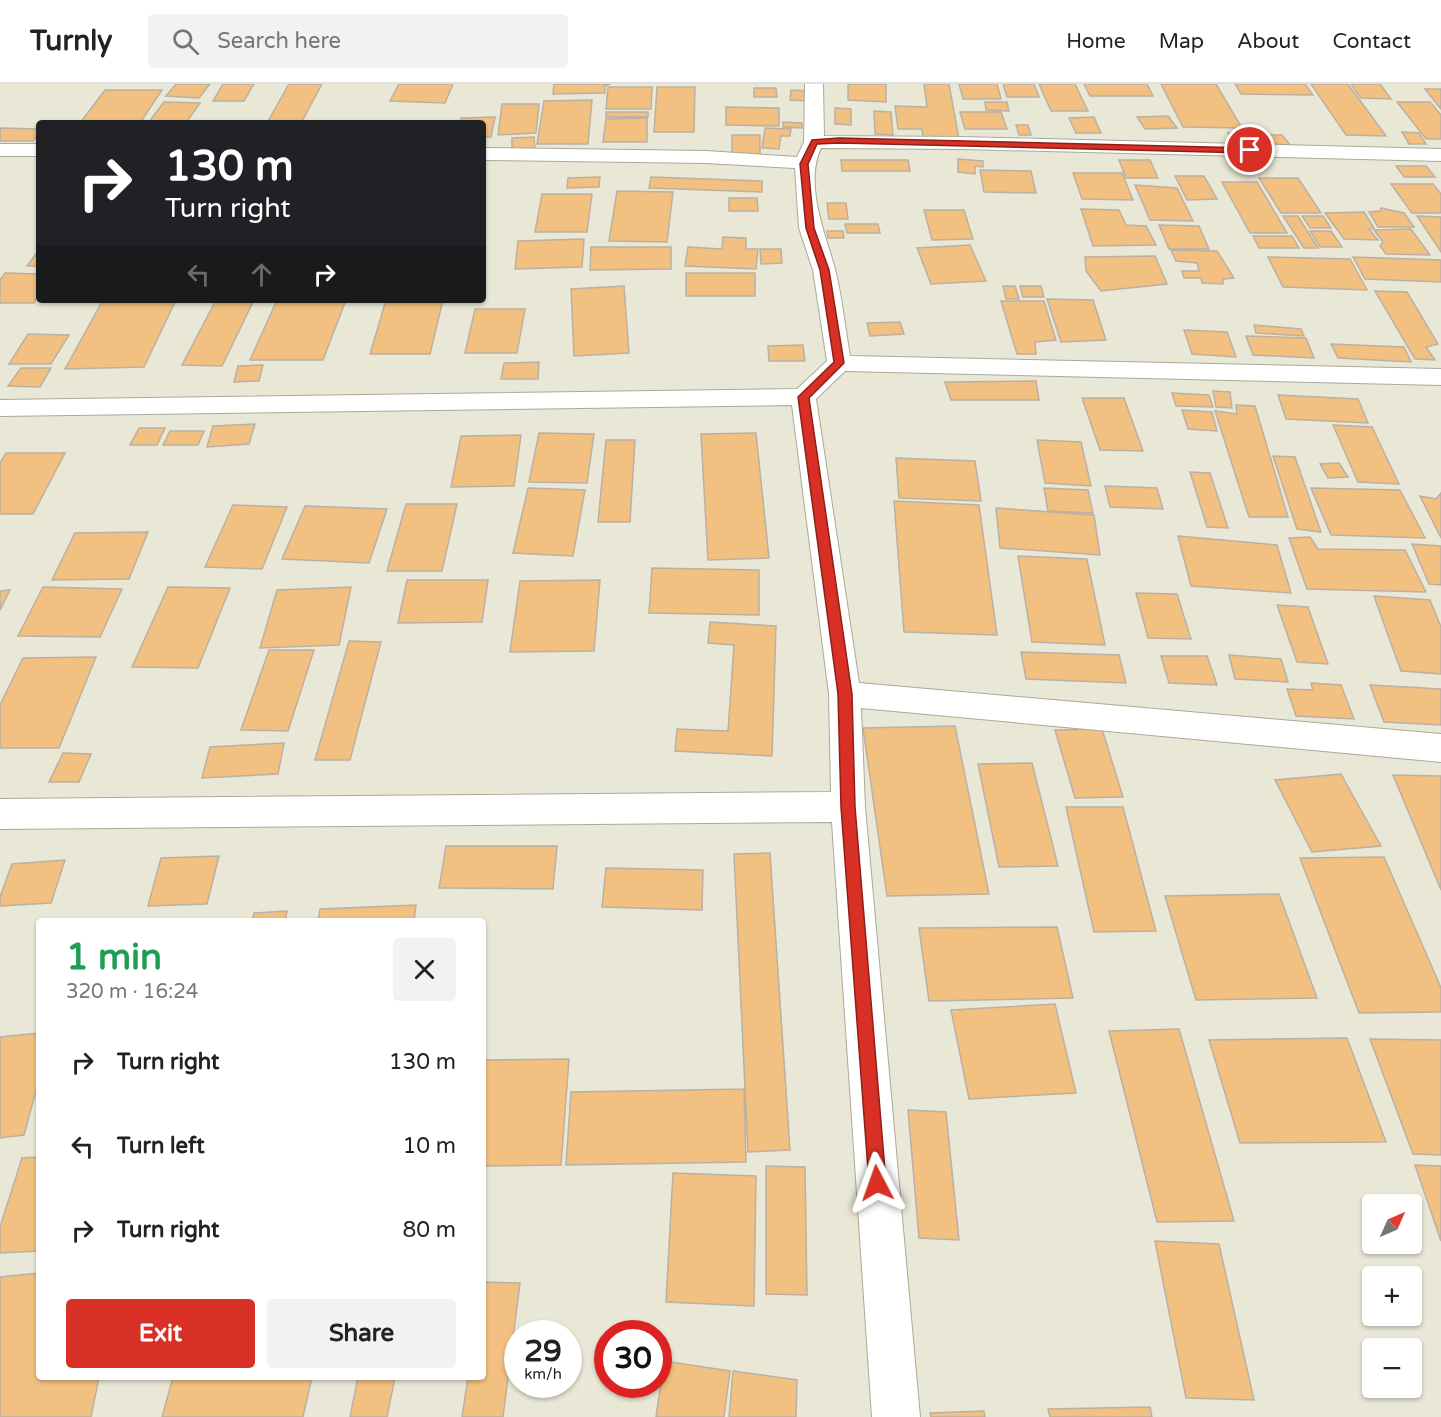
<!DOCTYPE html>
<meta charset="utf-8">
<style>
body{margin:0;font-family:"Varela Round",sans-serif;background:#f2f2f2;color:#222;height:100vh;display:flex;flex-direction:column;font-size:22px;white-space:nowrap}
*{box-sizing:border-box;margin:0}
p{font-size:20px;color:#767676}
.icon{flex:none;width:33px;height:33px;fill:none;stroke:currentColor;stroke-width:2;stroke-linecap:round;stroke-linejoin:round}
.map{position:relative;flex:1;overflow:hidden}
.side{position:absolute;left:36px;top:834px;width:450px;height:462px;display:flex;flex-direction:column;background:#fff;border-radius:6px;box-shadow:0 2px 4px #0004}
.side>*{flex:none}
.top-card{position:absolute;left:36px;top:36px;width:450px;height:183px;border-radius:6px;box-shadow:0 2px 4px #0004;background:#202124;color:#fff;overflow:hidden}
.needle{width:39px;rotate:45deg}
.fabs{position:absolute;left:1362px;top:1110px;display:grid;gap:12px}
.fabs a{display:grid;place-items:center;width:60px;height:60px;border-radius:6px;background:#fff;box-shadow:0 2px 4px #0004;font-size:30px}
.speed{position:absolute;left:504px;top:1236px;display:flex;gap:12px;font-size:30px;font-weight:700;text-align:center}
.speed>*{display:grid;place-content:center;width:78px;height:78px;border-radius:50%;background:#fff;box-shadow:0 2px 4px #0004;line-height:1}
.speed small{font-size:15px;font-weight:400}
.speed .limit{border:9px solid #d22;background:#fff;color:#111}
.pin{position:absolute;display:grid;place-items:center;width:51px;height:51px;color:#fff;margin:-26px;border:3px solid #fff;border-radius:50%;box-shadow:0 2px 6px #0007}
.me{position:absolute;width:66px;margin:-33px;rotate:356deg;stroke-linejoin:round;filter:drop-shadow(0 0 4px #0008)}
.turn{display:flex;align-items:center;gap:21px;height:126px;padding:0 30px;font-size:27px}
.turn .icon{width:78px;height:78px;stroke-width:2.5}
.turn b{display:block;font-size:42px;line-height:51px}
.lanes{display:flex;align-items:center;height:57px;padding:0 30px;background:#0003;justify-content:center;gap:30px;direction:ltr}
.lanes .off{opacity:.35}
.round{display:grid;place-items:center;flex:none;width:63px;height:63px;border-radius:6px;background:#f2f2f2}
.summary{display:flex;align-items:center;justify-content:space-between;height:102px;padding:0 30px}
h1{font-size:36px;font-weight:800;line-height:45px;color:#1e9e55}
.action{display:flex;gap:12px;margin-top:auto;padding:12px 30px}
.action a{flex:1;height:69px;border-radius:6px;background:#d93025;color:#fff;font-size:24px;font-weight:800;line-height:69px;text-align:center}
.action a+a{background:#f2f2f2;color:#222}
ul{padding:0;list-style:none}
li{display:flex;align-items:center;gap:18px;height:84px;padding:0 30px}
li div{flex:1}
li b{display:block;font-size:22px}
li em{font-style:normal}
header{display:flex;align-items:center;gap:36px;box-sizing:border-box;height:84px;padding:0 30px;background:#fff;border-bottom:2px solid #e0e0e0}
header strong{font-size:28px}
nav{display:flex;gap:33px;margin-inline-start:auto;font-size:21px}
.search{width:420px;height:54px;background:#f2f2f2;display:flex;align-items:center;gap:15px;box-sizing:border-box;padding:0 21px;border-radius:6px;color:#767676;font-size:22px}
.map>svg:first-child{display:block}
.building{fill:#f2c080;stroke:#bcb0a2;stroke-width:1.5}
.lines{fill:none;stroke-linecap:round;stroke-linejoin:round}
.street-casing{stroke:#aa9;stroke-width:2}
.street{fill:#fff;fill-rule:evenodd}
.route{fill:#d93025;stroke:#8d1f18;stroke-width:1.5}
</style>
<header>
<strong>Turnly</strong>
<div class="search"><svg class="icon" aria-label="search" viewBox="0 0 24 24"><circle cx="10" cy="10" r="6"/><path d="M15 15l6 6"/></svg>Search here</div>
<nav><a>Home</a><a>Map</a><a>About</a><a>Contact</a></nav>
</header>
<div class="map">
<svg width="1441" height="1333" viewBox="0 0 1441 1333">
<rect width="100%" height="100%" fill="#e9e8d6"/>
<!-- building -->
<path class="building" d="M176 0H210L199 14 166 12Z
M223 0H254L244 17H213Z
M289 0H322L301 39H267Z
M399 0H453L445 19 390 17Z
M554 0H610L605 2V9L553 10Z
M848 0H886V18L848 16Z
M924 0H949L959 55 923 54 922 45H898L895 22 927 23Z
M959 0H997L1001 15H963Z
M1003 0H1034L1039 13H1007Z
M1039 0H1075L1088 27H1051Z
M1084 0H1147L1153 12H1090Z
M1161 0H1216L1242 44 1183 43Z
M1235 0H1305L1313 11 1241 10Z
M1311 0H1348L1386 52 1346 51Z
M1351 0H1380L1391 15 1361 14Z
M608 3H652L651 25H606Z
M657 3H695L694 48H654Z
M754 4H776L777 13H754Z
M1425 5H1441V25Z
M105 6H162L140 39H80Z
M791 6 808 7 807 17 790 16Z
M592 16 588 60H537L544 17Z
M164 18 200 19 186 39H148Z
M985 18H1007L1009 27 986 26Z
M1397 18H1430L1441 31V55H1426Z
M502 20H539L536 49 498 51Z
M726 23 779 24V42L726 41Z
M835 24 851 25V41L835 40Z
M874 27 891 28 893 51 875 50Z
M606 28H648V33H606Z
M960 28H1001L1007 45H965Z
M1168 32 1177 44 1145 45 1137 33Z
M495 33 491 53H483V39H460L461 34Z
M1094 33 1101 49H1076L1069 34Z
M647 34V58H603L606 35Z
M783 38 802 39V44L783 43Z
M1016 41H1028L1031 51H1019Z
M0 44 39 45V50L33 57H0Z
M765 44 791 45 790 52H781L779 65 762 64Z
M1402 48 1419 49 1426 60H1409Z
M1228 49 1261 50 1264 56H1233Z
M732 51H760V70L732 69Z
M1265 51H1282L1290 61 1271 60Z
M534 53 535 64 512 65V54Z
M958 75 983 77V83L975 82V90L958 88Z
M841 76H908L910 87H842Z
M1119 76H1150L1158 94H1126Z
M1396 82H1426L1435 93H1404Z
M980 86 1031 87 1036 109 984 108Z
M1073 89H1122L1133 116 1082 115Z
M1175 92H1204L1217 115 1187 116Z
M600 93 599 103 567 104 568 94Z
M651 93 762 97V108L649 104Z
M1259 94H1298L1321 129H1281Z
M1222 98H1257L1287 149H1250Z
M1391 100H1433L1441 110V129H1412Z
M1135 101 1177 104 1193 137 1150 136Z
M617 107 673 108 667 158 609 157Z
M542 110H592L587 148H535Z
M729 114H757L758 127H729Z
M827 119H846L848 135H829Z
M1381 124 1404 129 1414 143H1378L1369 128 1380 127Z
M1081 125 1119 126 1126 141 1146 142 1156 161 1093 162Z
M924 126H964L973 155 932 156Z
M1364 128 1374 144 1369 145 1378 156 1344 155 1325 129Z
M1283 132H1298L1318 164H1304Z
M1302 132H1323L1331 144H1310Z
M1417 132 1441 133V168Z
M845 140H878L880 149H847Z
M1159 141 1199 142 1209 165H1169Z
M1411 145 1430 171 1386 170 1380 162 1383 158 1374 146Z
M827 147H843L844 154H828Z
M1310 147H1331L1342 163H1320Z
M1253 152H1292L1299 164H1259Z
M723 153 746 154V165H758L756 185 685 182 688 163 722 165Z
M584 155 582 183 515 185 518 157Z
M970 161 986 197 931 200 917 164Z
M591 163H671V185L590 186Z
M760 165H781L782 179 761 180Z
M39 166V182H27Z
M1171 166 1217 167 1234 194 1223 195V200L1202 199 1201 194H1184L1182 187H1199L1197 179 1176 177Z
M1155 172 1167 200 1101 207 1086 187 1085 173Z
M1268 173 1350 175 1367 206 1283 203Z
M1353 173 1441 176V198L1365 195Z
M5 189 39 190V211L34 219H0V196Z
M686 189H755V212H686Z
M624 202 629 269 574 272 571 205Z
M1003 202H1015L1019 215H1006Z
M1020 202H1041L1044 213H1023Z
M1375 207 1407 208 1438 260 1426 263 1435 276 1415 275Z
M1047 215 1093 216 1106 256 1061 258Z
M103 216H176L144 283 65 285Z
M216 216H254L222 282 182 281Z
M277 216H346L323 276H250Z
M386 216H443L430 270H370Z
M1001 217H1044L1056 256 1035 258 1036 270H1017Z
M475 225H525L517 269H465Z
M900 238 904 250 870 252 867 239Z
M1254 241 1301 245 1304 252 1256 249Z
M1184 246 1227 248 1236 273 1192 270Z
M28 250 69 251 51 280H9Z
M1246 252 1306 254 1314 274 1253 271Z
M1331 260 1404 263 1411 278 1338 274Z
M803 261 805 277H769L768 262Z
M539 278 538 295H501L504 279Z
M263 281 259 297 234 298 238 282Z
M21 284H51L40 303 8 302Z
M1036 297 1039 316H951L945 298Z
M1213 307 1230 308 1232 324 1216 323Z
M1172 309 1209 311 1213 323 1176 322Z
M1278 311 1358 315 1368 339 1286 335Z
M1082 314H1124L1143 367 1100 366Z
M1236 321 1255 322 1288 433H1249L1215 327 1237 330Z
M1182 326 1212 328 1217 347 1188 345Z
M255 340 249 360 207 363 213 342Z
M1333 341 1372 343 1399 400 1358 398Z
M139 344H165L157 361H130Z
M170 347H204L198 361H163Z
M539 349 594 350 587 399 529 398Z
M756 349 769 474 708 476 701 350Z
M521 351 514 402 451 403 461 352Z
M606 356H635L630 438H598Z
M1037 356 1081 358 1091 402 1045 399Z
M6 369H65L33 430H0V379Z
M1273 372 1295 373 1321 448 1297 445Z
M896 374 975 377 981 417 899 414Z
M1339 379 1348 393 1328 394 1320 380Z
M1190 388 1210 389 1228 444 1207 443Z
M1105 402 1157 404 1163 425 1110 423Z
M528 404 585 406 573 472 513 469Z
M1044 404 1088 406 1093 429 1048 427Z
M1311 404 1400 406 1425 454 1331 451Z
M1441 409V454L1420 412 1436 415Z
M894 417 979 421 997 551 904 548Z
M406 420H457L442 487H387Z
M233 421 287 423 262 485 205 483Z
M305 422 387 425 369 479 282 475Z
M996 424 1094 431 1100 471 1000 464Z
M148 448 129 495 52 496 75 449Z
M1178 452 1277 461 1291 509 1191 502Z
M1310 453 1318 465 1405 466 1426 508 1307 505 1289 454Z
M1412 460 1441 462V501L1429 500Z
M1018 472 1087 475 1105 561 1032 558Z
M652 484 759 486V531L649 529Z
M407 496H488L482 538 398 539Z
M600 496 594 567 510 568 520 497Z
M43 503 122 505 100 553 18 552Z
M168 503 230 504 198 584 132 583Z
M351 503 339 561 260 564 277 506Z
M10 506 0 526V507Z
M1136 509 1177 510 1191 555 1148 554Z
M1374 512 1430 516 1441 543V590L1401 587Z
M1277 521 1308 523 1328 580 1297 578Z
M710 538 776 542 772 672 675 667 677 645 728 647 734 561 708 559Z
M349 557 381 558 350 676H315Z
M269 566H314L288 647 241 646Z
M1021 568 1119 571 1126 599 1026 595Z
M1229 571 1281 575 1288 598 1235 595Z
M1161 572H1207L1217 601 1169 599Z
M96 573 59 664H0V621L23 574Z
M1311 599 1341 601 1354 635 1296 632 1287 605 1313 606Z
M1370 601 1441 605V641L1384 638Z
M955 642 989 810 887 812 863 644Z
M1102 645 1123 713 1075 714 1055 646Z
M284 659 278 690 202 694 210 663Z
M63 669 91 670 79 698H49Z
M1032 679 1058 782 999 783 978 680Z
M1341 690 1381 762 1312 768 1275 696Z
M1393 691 1441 692V806Z
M1066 723H1123L1156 847 1094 848Z
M446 762H557L553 805 439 804Z
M770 769 790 1066 748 1068 734 770Z
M219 772 207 820 148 822 161 774Z
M1384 773 1441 904V928L1359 929 1300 774Z
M65 776 51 819 0 822V813L12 780Z
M606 784 703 786 702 826 602 823Z
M1279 810 1317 914 1196 916 1165 812Z
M416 821 414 837H318L320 825Z
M287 827 285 837H252L254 829Z
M1057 843 1073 914 929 917 919 844Z
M1055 920 1076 1009 969 1015 951 926Z
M1179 945 1234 1137 1157 1138 1109 947Z
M39 949V996L24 1051 0 1054V953Z
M1347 954 1386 1058 1240 1059 1209 956Z
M1370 955 1441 956V1071L1413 1070Z
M569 975 561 1081 483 1082V976Z
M744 1005 746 1078 566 1081 571 1008Z
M908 1026 946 1028 959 1156 919 1154Z
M39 1073V1167L0 1169V1143L22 1074Z
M1415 1081 1441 1082V1157Z
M766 1082 805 1083 807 1211 766 1210Z
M673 1089 756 1092 754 1222 666 1218Z
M1155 1157 1219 1160 1254 1316 1186 1314Z
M39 1189V1293H99L91 1333H0V1193Z
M483 1198 520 1199 503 1333H462L468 1293H483Z
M664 1277 730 1287 724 1333H656Z
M733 1287 797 1296 796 1333H729Z
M173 1293H312L303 1333H162Z
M358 1293H395L387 1333H350Z
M1150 1323 1152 1333H1050L1048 1325Z
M984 1327 985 1333H931L930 1329Z"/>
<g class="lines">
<!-- street casing -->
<g class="street-casing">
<path id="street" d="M805 0H823L824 52 962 53 1441 65V77L962 65 821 64C804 100 825 149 835 185 842 213 845 243 850 272L1441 285V301L845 287 816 315 859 599 1441 650V678L861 624 865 723 920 1333H872L832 738 0 745V715L831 708 829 610 792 321 0 332V316L797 305 827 277 813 186 799 144 795 84 706 79 483 76V64L706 67 797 73 804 58Z
M0 60H39V72H0Z"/>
</g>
<!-- street -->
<use href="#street" class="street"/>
</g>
<!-- route -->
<path class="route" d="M839 54 1250 64 1254 66 1250 69 839 59 817 60 808 80 814 144 829 186 844 279 809 314 852 610 855 723 886 1099 884 1105 877 1107 871 1105 869 1099 841 723 838 610 798 313 834 278 820 186 806 144 800 80 812 56Z"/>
</svg>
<div class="fabs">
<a><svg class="needle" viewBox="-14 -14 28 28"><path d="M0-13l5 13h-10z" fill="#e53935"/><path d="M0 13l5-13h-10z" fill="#767676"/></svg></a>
<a>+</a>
<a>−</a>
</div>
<div class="speed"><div>29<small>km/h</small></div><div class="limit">30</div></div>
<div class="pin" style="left:1250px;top:66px;background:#d93025"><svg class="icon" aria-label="arrive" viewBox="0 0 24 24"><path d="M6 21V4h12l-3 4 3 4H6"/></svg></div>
<svg class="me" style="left:877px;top:1099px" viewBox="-20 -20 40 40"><path d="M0-17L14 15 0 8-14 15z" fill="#d93025" stroke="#fff" stroke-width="4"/></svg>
<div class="top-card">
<div class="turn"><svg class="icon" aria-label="right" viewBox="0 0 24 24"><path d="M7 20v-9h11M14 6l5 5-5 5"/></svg><div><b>130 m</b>Turn right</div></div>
<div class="lanes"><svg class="icon off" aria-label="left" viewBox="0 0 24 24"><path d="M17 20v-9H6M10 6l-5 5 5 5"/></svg><svg class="icon off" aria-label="ahead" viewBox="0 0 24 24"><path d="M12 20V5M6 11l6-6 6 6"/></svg><svg class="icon" aria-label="right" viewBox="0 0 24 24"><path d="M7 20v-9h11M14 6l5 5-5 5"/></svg></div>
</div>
<section class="side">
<div class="summary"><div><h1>1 min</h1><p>320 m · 16:24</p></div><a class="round"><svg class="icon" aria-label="close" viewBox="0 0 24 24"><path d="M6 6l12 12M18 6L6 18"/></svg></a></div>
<ul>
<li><svg class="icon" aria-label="right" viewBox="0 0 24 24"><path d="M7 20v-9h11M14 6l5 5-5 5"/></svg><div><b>Turn right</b></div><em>130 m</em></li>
<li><svg class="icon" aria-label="left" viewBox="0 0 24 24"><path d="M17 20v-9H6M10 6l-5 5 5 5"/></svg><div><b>Turn left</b></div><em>10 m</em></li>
<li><svg class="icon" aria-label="right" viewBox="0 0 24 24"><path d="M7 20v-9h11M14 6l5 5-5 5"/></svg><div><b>Turn right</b></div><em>80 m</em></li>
</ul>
<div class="action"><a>Exit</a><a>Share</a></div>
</section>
</div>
